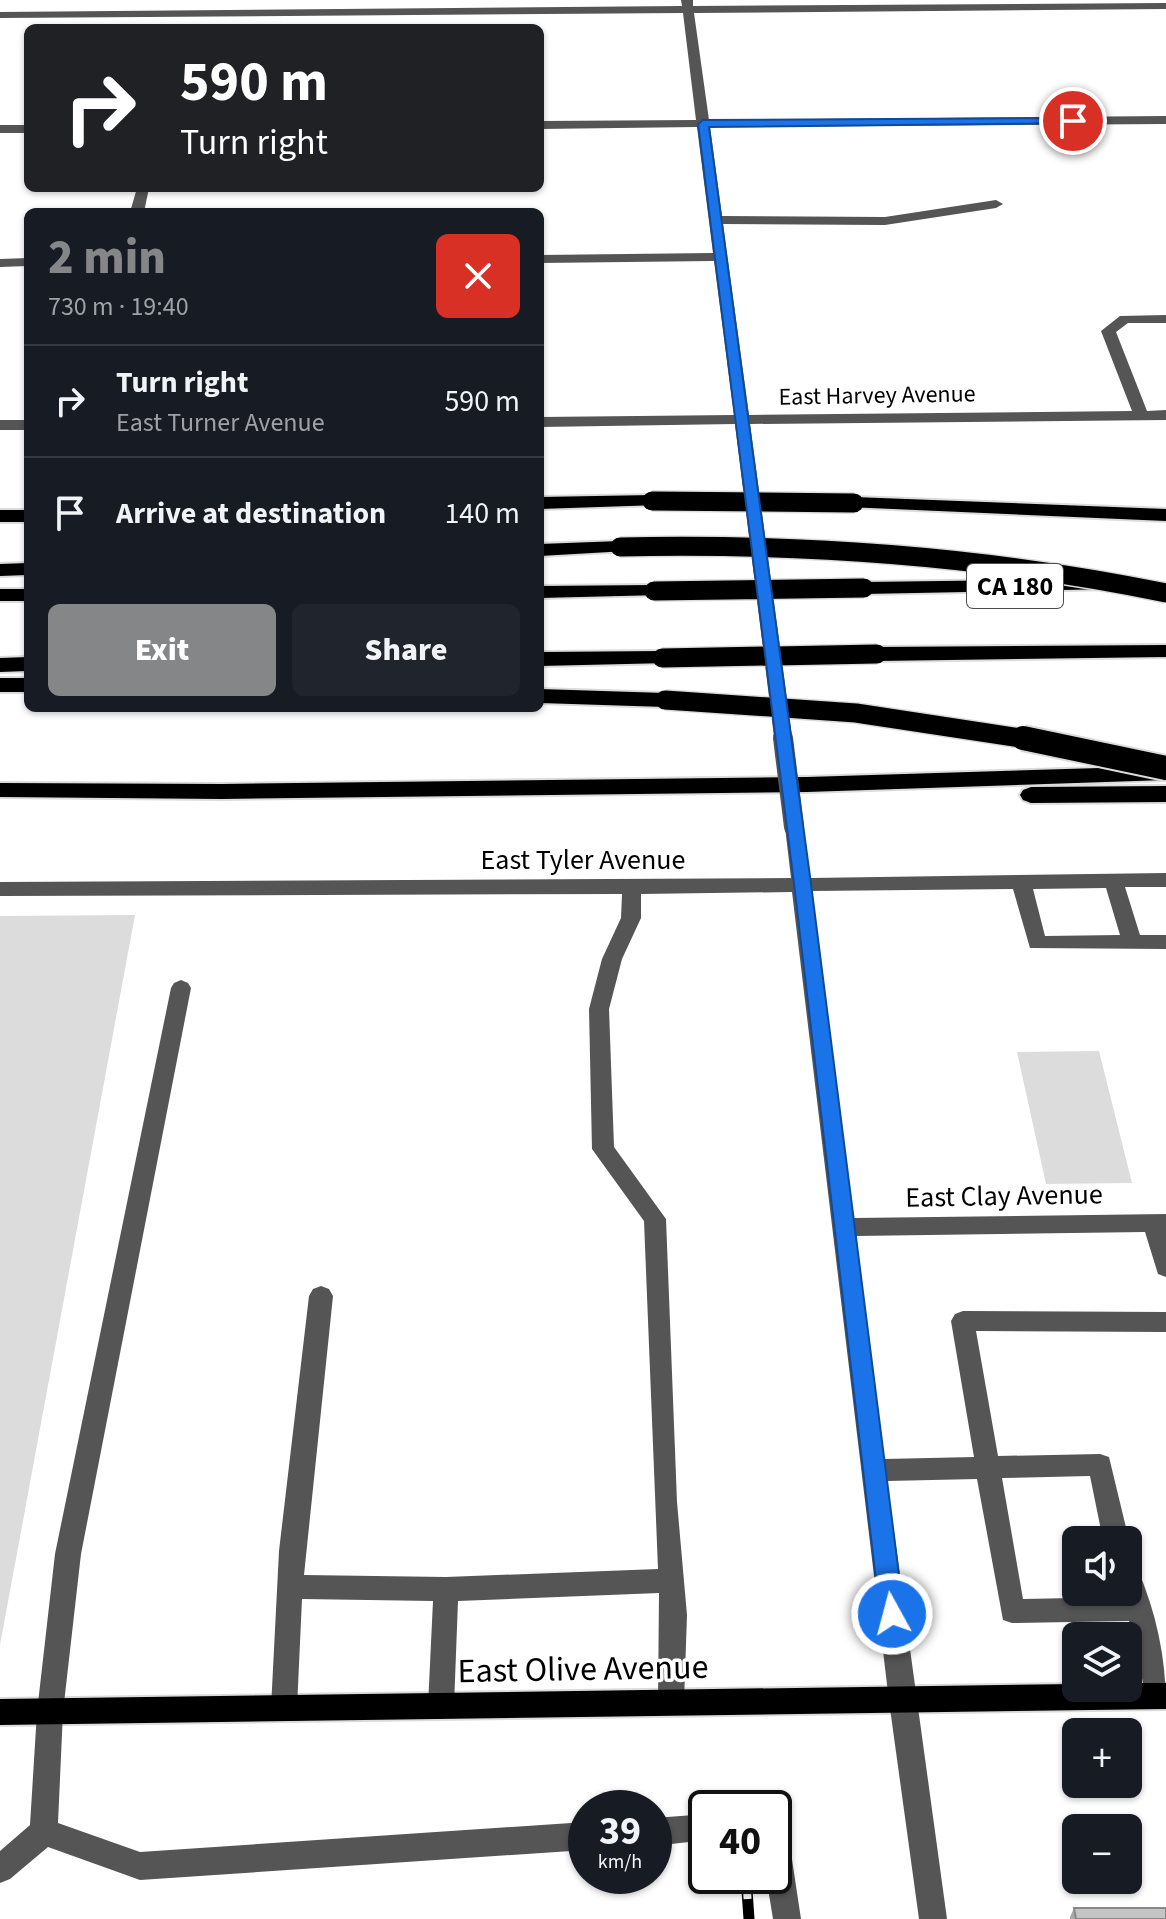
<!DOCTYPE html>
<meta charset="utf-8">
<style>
body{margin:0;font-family:"Source Sans 3",sans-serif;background:#20242c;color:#f1f3f6;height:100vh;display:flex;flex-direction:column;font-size:30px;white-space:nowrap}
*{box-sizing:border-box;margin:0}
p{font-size:26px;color:#9ea1a6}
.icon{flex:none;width:44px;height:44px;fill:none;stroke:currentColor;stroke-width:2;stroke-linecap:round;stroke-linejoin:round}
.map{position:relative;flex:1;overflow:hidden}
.drawer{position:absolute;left:24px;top:208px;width:520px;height:504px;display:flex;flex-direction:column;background:#171b24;border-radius:12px;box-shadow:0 2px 6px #0004}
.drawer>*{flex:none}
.banner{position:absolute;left:24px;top:24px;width:520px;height:168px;border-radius:12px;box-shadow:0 2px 6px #0004;background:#202124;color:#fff;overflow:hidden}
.fabs{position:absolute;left:1062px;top:1526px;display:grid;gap:16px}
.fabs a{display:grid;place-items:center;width:80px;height:80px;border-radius:12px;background:#171b24;box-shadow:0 2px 6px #0004;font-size:40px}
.speed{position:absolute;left:568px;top:1790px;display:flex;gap:16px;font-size:40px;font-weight:700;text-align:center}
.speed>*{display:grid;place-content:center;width:104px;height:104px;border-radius:50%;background:#171b24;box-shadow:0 2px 6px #0004;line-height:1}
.speed small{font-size:20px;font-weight:400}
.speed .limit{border:4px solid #111;border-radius:12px;background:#fff;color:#111}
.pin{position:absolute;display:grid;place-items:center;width:68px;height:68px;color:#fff;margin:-34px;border:4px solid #fff;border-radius:50%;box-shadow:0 2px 8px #0007}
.me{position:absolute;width:88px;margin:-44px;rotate:353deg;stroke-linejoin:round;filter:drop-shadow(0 0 6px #0008)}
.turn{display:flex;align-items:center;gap:28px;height:168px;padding:0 24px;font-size:36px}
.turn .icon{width:104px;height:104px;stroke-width:2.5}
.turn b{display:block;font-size:56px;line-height:68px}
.round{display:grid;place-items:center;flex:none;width:84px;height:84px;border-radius:12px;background:#20242c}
.head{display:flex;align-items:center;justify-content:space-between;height:136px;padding:0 24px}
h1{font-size:48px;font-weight:800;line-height:60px;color:#858687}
.action{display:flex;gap:16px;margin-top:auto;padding:16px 24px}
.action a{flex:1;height:92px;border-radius:12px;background:#858687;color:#fff;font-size:32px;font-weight:800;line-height:92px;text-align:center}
.action a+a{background:#20242c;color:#f1f3f6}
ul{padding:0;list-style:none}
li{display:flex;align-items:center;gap:24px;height:112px;padding:0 24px;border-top:2px solid #363941}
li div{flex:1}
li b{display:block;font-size:30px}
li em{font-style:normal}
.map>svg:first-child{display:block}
.green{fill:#dcdcdc}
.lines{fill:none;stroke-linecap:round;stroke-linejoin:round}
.major-casing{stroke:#dbdbdb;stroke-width:4}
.highway-casing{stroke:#dbdbdb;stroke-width:4}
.minor{fill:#555;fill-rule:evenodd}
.major{fill:#000;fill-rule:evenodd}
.highway{fill:#000;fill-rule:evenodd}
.rail-casing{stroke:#000;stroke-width:11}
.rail{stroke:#fff;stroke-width:8;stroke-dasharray:23;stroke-linecap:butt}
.highway-bridge-far1-casing{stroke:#dbdbdb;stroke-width:22;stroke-linecap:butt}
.highway-bridge-casing{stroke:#dbdbdb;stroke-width:28;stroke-linecap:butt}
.minor-bridge{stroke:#555;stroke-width:20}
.highway-bridge-far1{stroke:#000;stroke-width:19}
.highway-bridge{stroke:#000;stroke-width:24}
.wall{fill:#a9a9a9}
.building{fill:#c4c4c4;stroke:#898989;stroke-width:2}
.route{fill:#1a73e8;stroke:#114b97;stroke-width:2}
.labels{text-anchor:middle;stroke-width:7;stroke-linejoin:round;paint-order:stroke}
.far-street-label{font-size:24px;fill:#000;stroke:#fff}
.shield{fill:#fff;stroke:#4c4c4c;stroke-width:2}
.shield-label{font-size:26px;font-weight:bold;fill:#000}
.street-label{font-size:28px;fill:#000;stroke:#fff}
.near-street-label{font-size:34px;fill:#000;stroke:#fff}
</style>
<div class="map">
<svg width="1166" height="1919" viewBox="0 0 1166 1919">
<rect width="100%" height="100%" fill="#fff"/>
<!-- green -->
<path class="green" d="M135 915 0 1645V916Z
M1099 1051 1132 1183 1046 1184 1017 1052Z"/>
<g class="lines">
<!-- major casing -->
<g class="major-casing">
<path id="major" d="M1128 1683H1166V1709L0 1725V1699L1076 1684V1688H1128Z"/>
</g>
<!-- highway casing -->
<g class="highway-casing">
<path id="highway" d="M652 495 659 497 661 501 659 505 540 509V497Z
M854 497 1166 509V521L847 507 844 503 847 499Z
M0 510H28V522H0Z
M620 541 627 543 630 547 627 551 540 556V544Z
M28 563V575L0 576V564Z
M1104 579 1111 581 1114 585 1111 589 864 594 854 588 864 582Z
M654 585 664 591 661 595 540 598V586Z
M0 589H28V601H0Z
M1166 645V657L877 661 867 654 877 647Z
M662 651 669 653 672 658 669 663 540 666V652Z
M28 657V671L0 672V658Z
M0 678H28V692H0Z
M540 689 665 693 676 700 665 707 540 703Z
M1166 766V780L807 792 222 799 0 797V783L222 784 807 777Z
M1166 786V802L1031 803 1023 800 1020 795 1023 790 1031 787Z"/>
</g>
<!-- minor -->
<path class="minor" d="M681 0H693V6L1166 3V9L694 13 709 120 1166 116V124L710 127 722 216 885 217 996 200 1003 204 996 208 885 225 723 224 749 415 1132 411 1101 331 1120 316 1166 315V323H1128L1116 332 1147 411 1166 410V420L750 424 792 737 783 743 774 737 735 424 540 427V417L734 415 714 261 540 263V255L713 253 697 127 540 129V121L696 120 683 13 0 18V12L682 6Z
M0 125H28V133H0Z
M137 188H149L144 212H130Z
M28 258V266L0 267V259Z
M0 420H28V430H0Z
M794 821 803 827 810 878 1166 873V887H1125L1140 935H1166V949L1030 948 1013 889 812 891 853 1218 1166 1214V1277L1158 1274 1145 1232 856 1236 884 1459 974 1457 951 1321 955 1314 963 1311 1166 1312V1332L976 1331 998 1456 1100 1454 1109 1457 1129 1540H1103L1090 1476 1002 1478 1023 1599 1123 1597 1121 1592H1128V1564L1137 1568C1156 1611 1166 1658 1166 1705L1157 1709 1148 1705 1129 1621 1012 1623 1003 1620 977 1479 887 1481 947 1919H919L889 1701 792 892 641 894V918L622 959 609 1009 614 1147 666 1219 677 1502 687 1615 684 1702 680 1711 671 1715 662 1711 658 1702 659 1593 458 1601 454 1706 450 1715 441 1719 432 1715 428 1706 433 1601 302 1599 297 1708 293 1717 284 1721 275 1717 271 1708 279 1551 309 1296 313 1289 321 1286 329 1289 333 1296 304 1575 446 1577 658 1569 644 1221 592 1149 589 1009 602 959 621 918 622 894 0 896V882L791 878 785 827ZM1106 888 1120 935 1045 936 1033 889Z
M181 980 188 983 191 988 81 1554 63 1712 58 1823 140 1852 586 1822V1850L140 1880 48 1847 10 1879 0 1883V1851L30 1825 37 1712 55 1554 171 988 174 983Z
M706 1810V1840L654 1846V1818L694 1815Z
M774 1819 784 1823 788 1833 801 1919H773L766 1876H774Z"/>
<!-- major -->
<use href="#major" class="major"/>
<!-- highway -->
<use href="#highway" class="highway"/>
<!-- rail casing -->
<g class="rail-casing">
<path id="rail" d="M746 1876 749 1919"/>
</g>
<!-- rail -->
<use href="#rail" class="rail"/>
<!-- highway-bridge-far1 casing -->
<g class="highway-bridge-far1-casing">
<path id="highway-bridge-far1" d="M652 501 854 503
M620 547C805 543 985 556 1166 593
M654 591 864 588
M662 658 877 654
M665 700 856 713 1034 740"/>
</g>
<!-- highway-bridge casing -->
<g class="highway-bridge-casing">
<path id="highway-bridge" d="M1023 738 1166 768"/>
</g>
<!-- minor-bridge -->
<path class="minor-bridge" d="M783 738 794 827"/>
<!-- highway-bridge-far1 -->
<use href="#highway-bridge-far1" class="highway-bridge-far1"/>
<!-- highway-bridge -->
<use href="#highway-bridge" class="highway-bridge"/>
</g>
<!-- wall -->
<path class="wall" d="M1074 1908 1166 1919H1070V1917Z"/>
<!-- building -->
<path class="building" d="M1074 1908H1166V1919H1076Z"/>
<!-- route -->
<path class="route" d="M1073 118 1079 121 1077 123 709 127 811 884 904 1614 900 1622 892 1625 884 1622 880 1614 794 884 698 124 703 120Z"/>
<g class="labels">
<!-- far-street labels -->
<g class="far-street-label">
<text transform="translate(877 395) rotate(-1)" y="8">East Harvey Avenue</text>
</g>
<!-- shield labels -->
<rect class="shield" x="967" y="564" width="96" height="44" rx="6"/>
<g class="shield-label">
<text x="1015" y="595">CA 180</text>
</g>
<!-- street labels -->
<g class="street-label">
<text x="583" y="869">East Tyler Avenue</text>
<text transform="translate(1004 1195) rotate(-1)" y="10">East Clay Avenue</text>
</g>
<!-- near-street labels -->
<g class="near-street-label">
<text transform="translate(583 1668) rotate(-1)" y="12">East Olive Avenue</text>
</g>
</g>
</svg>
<div class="fabs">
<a><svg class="icon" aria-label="sound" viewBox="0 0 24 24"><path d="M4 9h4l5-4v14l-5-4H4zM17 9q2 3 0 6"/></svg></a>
<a><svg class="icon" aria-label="layers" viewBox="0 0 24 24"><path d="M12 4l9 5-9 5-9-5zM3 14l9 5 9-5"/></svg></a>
<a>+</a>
<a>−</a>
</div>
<div class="speed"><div>39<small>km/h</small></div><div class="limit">40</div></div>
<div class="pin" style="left:1073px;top:121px;background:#d93025"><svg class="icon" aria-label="arrive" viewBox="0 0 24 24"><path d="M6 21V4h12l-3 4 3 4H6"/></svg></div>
<svg class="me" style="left:892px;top:1614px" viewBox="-20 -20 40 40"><circle r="17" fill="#1a73e8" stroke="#fff" stroke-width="3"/><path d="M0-11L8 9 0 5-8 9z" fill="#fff"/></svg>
<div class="banner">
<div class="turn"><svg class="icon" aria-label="right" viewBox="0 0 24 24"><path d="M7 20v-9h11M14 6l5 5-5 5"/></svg><div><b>590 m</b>Turn right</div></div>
</div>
<section class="drawer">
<div class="head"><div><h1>2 min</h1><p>730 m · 19:40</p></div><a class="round" style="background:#d93025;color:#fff"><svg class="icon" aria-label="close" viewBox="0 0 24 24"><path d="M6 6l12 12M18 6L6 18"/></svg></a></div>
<ul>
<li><svg class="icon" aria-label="right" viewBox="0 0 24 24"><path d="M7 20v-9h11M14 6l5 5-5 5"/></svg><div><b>Turn right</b><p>East Turner Avenue</p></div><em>590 m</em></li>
<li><svg class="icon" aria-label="arrive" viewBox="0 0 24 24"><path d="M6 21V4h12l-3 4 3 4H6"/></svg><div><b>Arrive at destination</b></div><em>140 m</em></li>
</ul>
<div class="action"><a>Exit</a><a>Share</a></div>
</section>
</div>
